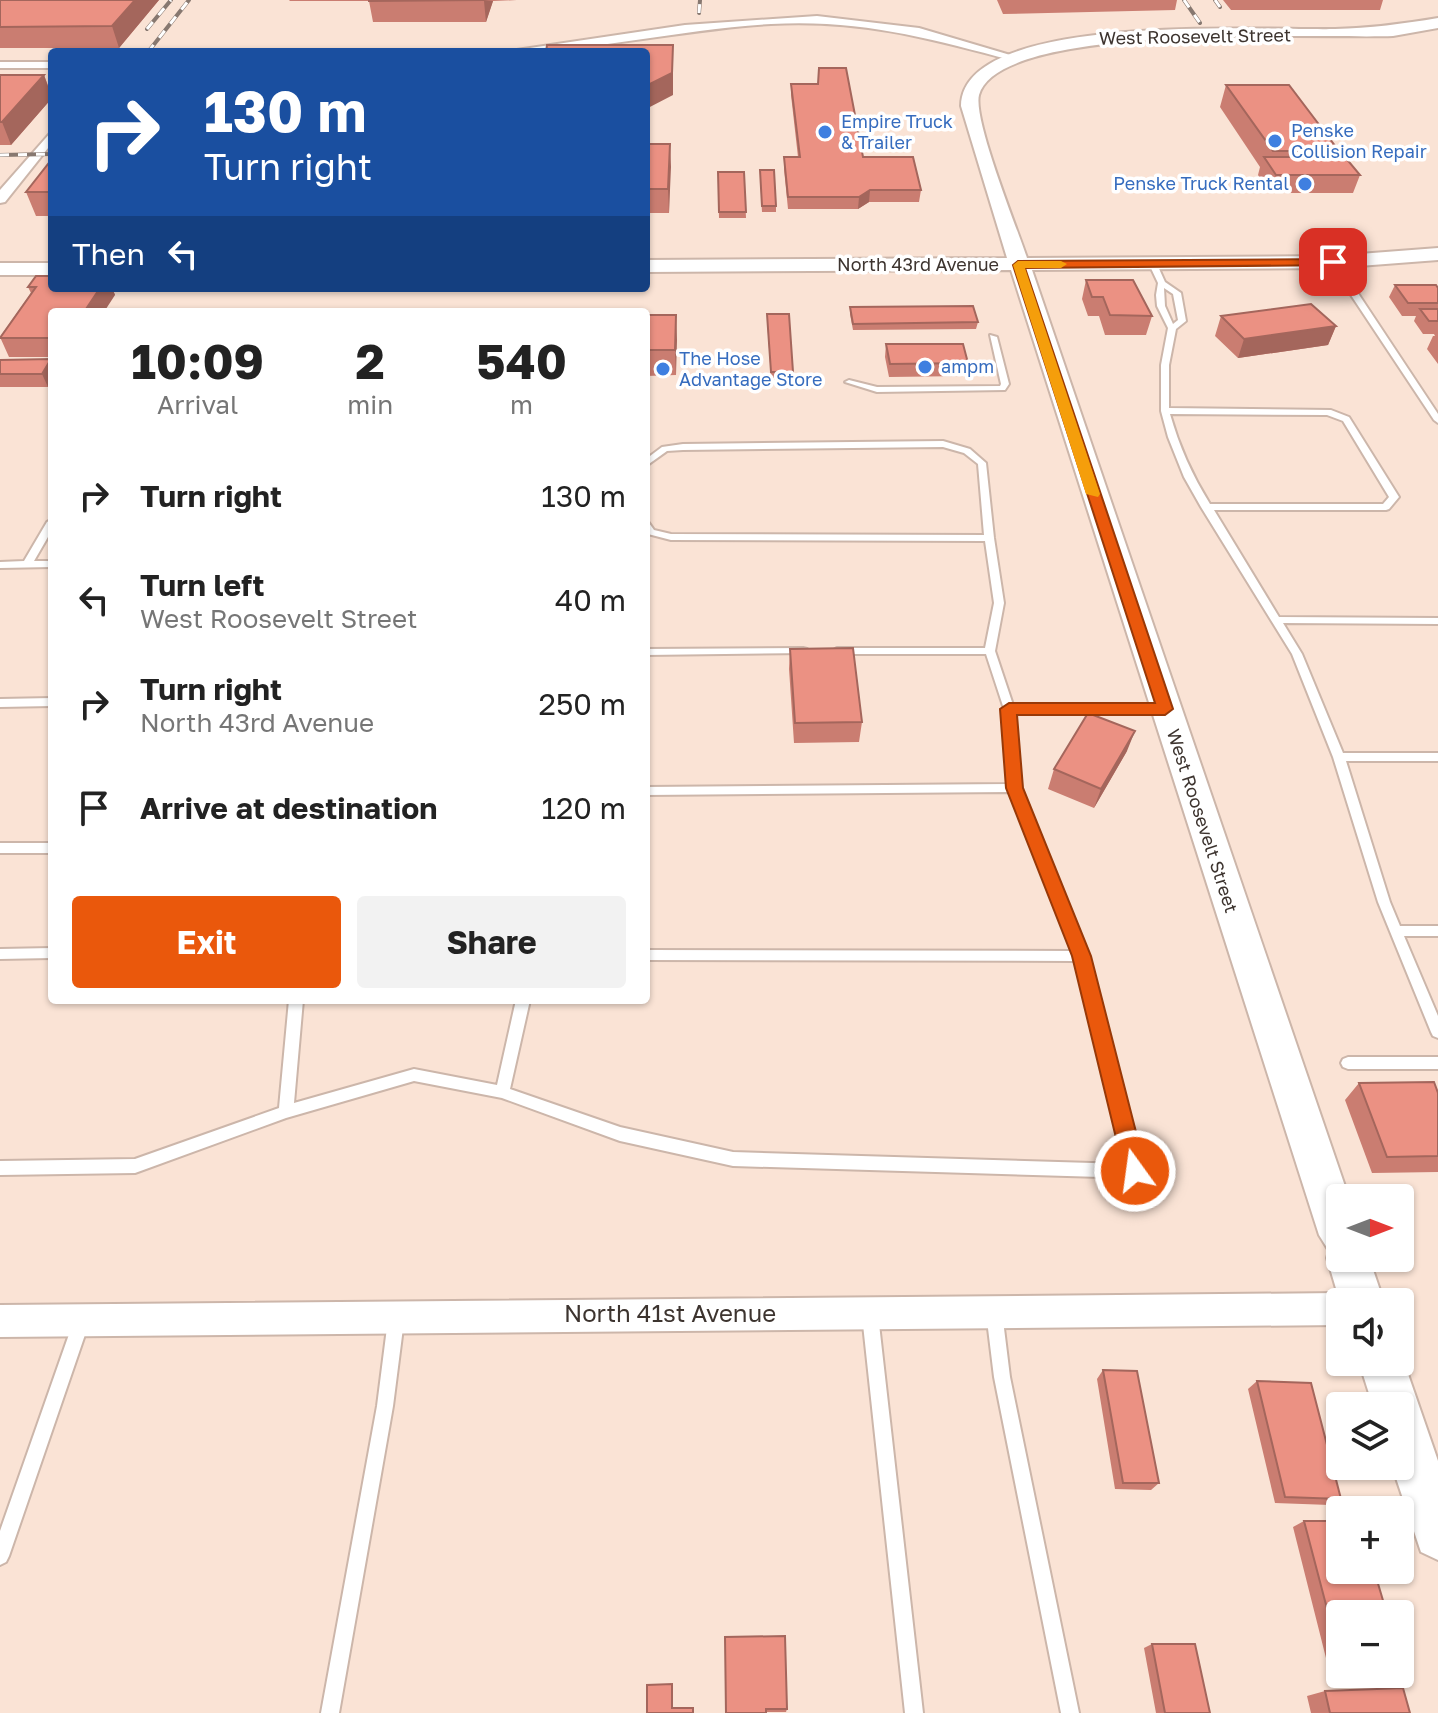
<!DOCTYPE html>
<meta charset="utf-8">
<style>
body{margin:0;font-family:"Golos Text",sans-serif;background:#f2f2f2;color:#222;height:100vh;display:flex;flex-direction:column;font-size:30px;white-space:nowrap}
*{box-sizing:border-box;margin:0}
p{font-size:26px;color:#767676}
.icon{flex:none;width:44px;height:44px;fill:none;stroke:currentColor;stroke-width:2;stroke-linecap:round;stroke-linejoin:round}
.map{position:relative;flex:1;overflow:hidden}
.details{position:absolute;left:48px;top:308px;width:602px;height:696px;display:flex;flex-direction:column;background:#fff;border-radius:8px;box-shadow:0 2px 6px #0004}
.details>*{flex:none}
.top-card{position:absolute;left:48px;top:48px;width:602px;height:244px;border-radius:8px;box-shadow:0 2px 6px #0004;background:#1a4fa0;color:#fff;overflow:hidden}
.needle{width:52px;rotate:90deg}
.tools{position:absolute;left:1326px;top:1184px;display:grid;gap:16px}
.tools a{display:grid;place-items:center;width:88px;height:88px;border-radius:8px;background:#fff;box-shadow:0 2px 6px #0004;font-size:40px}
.pin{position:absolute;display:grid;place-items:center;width:68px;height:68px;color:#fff;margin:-34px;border-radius:16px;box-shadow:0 4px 12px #0006}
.me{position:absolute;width:88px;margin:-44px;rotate:346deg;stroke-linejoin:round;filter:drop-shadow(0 0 6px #0008)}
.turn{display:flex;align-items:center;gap:28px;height:168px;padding:0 24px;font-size:36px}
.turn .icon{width:104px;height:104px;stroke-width:2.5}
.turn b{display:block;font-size:56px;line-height:68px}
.then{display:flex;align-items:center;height:76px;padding:0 24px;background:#0003;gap:16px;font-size:30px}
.eta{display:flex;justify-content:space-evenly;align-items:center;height:136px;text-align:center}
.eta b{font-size:48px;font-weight:700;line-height:56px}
.primary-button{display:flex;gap:16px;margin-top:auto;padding:16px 24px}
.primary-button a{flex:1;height:92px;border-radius:8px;background:#ea580c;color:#fff;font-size:32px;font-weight:700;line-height:92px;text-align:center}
.primary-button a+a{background:#f2f2f2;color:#222}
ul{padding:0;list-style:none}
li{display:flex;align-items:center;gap:24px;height:104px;padding:0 24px}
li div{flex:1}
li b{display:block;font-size:30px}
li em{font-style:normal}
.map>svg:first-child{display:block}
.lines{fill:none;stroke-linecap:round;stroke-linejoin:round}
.lane-casing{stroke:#ccb6aa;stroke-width:4}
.street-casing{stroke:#ccb6aa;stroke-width:4}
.secondary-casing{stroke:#ccb6aa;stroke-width:4}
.lane{fill:#fff;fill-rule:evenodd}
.street{fill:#fff;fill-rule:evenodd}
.secondary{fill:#fff;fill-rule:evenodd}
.rail-casing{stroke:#877870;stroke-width:4}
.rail{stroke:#fff;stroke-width:3;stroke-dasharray:9;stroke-linecap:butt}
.wall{fill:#ca7d71}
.shaded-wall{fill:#a4665c}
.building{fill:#eb9183;stroke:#a4665c;stroke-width:2}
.route{fill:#ea580c;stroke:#983908;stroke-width:2}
.slow{fill:#f59e0b}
.shop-dot{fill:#3f7fe0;stroke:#fff;stroke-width:3}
.labels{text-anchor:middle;stroke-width:7;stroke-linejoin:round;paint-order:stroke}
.far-street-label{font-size:18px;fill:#3d342f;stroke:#fff}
.far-shop-label{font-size:18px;fill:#366cbe;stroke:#fff;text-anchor:start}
.near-street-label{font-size:24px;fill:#3d342f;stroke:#fff}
</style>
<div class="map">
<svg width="1438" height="1713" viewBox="0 0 1438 1713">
<rect width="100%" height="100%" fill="#fae3d5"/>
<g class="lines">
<!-- lane casing -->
<g class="lane-casing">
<path id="lane" d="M1330 260H1336L1438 414V423L1434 420 1329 262Z
M1150 262H1156L1165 282 1181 293 1186 321 1176 329 1169 365V408L1331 410 1349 417 1399 497 1389 509 1386 510H1214L1279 617 1438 618V624L1283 623 1302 654 1343 753H1438V761H1346L1390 902 1400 926H1438V936H1404L1438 1016V1038L1433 1036 1431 1032 1378 902 1333 757 1292 654 1201 507 1184 477 1168 437 1161 411V365L1168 328 1157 306 1156 295 1158 283 1149 264ZM1164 288 1173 294 1178 320 1173 324 1165 306ZM1170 414 1327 415 1343 421 1389 497 1383 504H1210C1192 475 1179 446 1170 414Z
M990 335 997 337 1009 384 1005 390 877 392 845 382 849 380 877 387 1000 386 1001 384Z
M943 441 970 449 986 463 994 538 1004 603 995 651 1013 705H1165L1170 709 1165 713H1015L1020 788 1087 956 1142 1171 1140 1176 1135 1178 733 1166 620 1141 502 1098 414 1081 286 1118 135 1173 0 1175V1161L135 1159 279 1108 289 1000H303L294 1103 414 1069 497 1085 516 1000H530L510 1089 620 1127 733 1152 1126 1164 1076 961 646 960V950L1073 951 1010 792 646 795V787L1008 784 1004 709 986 654H837L832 651 837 648H985L994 603 985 541 671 540 648 534 646 522 649 523 654 530 671 534 984 535 978 464 964 453 943 447 683 450 667 451 646 466V459L662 447 683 444Z
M52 519V530L34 561H52V567L0 568V562L24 561 47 522Z
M803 648 807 649 808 651 807 653 646 655V649Z
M52 698V706L0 707V699Z
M0 843H52V853H0Z
M52 948V958L0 959V949Z
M1348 1057H1438V1069H1348L1343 1067 1341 1063 1343 1059Z
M994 1304 1000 1306 1002 1312 1010 1377 1079 1713H1061L994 1377 986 1312 988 1306Z
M870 1307 876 1309 878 1315 923 1713H905L862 1315 864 1309Z
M396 1312 402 1314 404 1320 393 1406 339 1713H321L377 1406 388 1320 390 1314Z
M81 1315 87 1317 89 1323 9 1556 6 1562 0 1565V1531L73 1323 75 1317Z"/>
</g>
<!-- street casing -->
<g class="street-casing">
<path id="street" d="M817 16 919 28 1017 57 1011 60C928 38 859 19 771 24 681 29 593 52 503 52L685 25Z
M0 62H52V68H0Z
M52 131V143L5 202 0 203V190Z
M1340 1293 1353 1302H1340V1325L0 1337V1305Z"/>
</g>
<!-- secondary casing -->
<g class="secondary-casing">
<path id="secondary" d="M1438 18V28L1393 36C1325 39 999 21 979 95 973 120 1017 228 1027 258L1333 256 1438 248V260L1333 268 1032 270 1349 1198H1340V1258H1369L1384 1302H1340L1327 1258 1329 1251 1319 1235 1011 270 646 272V260L1007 258 961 106C962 10 1268 31 1335 29 1370 28 1403 24 1438 18Z
M0 263H52V275H0Z
M1400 1351 1438 1461V1560L1421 1552 1392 1466H1400V1406H1373L1359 1362H1400Z"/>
</g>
<!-- lane -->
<use href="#lane" class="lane"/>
<!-- street -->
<use href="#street" class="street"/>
<!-- secondary -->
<use href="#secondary" class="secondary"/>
<!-- rail casing -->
<g class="rail-casing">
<path id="rail" d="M1184 0 1200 23
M1215 0 1220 7
M699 13 700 0
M147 29 171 0
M148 52 189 0
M0 155 52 154"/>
</g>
<!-- rail -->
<use href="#rail" class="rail"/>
</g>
<!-- wall -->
<path class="wall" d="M0 0H159L119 48H0Z
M289 0H517L493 1 486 22H373L369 1H290Z
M997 0H1177L1175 10 1003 14Z
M1223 0H1383L1380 10H1231Z
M0 75H44L52 96V98L11 145H0Z
M791 84 863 157 921 190 919 202H869L858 209H788L784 169V157H798L791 95Z
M1226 85 1339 151 1337 157 1360 175 1353 193H1270L1258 175 1260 167 1220 107Z
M646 144H670L669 213H646Z
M52 159V216H36L26 192Z
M718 172H744L746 218H719Z
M760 176 776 206V212H762Z
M1086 280 1152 316 1146 335H1105L1099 316H1088L1082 299Z
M1395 285 1438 288V364L1427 349 1433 336H1435L1434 334H1423L1414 321 1416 316H1402L1389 297Z
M28 287 112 288 115 295 52 312V357H9L0 337 31 293Z
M850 307 978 322 976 329 853 330 850 314Z
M646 315H676V375L646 376Z
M1221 316 1336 326 1328 345 1238 358 1215 336Z
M767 320 793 372V378H771Z
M886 344 968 363 966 376 889 377 885 357Z
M51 359 48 387H0V360Z
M790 649 862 722 859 742 794 743 789 669Z
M1127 751 1094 808 1048 789 1054 769Z
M1359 1083 1438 1093V1172L1372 1173 1345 1100Z
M1103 1370 1159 1483 1151 1490 1115 1489 1097 1379Z
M1257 1381 1341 1499 1330 1505 1275 1503 1248 1389Z
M1304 1521 1340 1614V1662H1327L1293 1527Z
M725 1637 787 1709 786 1712H766Z
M1152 1644 1210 1713H1156L1144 1648Z
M1325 1691 1410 1713H1311L1307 1696Z"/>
<!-- shaded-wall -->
<path class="shaded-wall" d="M135 0H159L119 48 112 26Z
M484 0 493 1 486 22 484 1Z
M673 45V95L646 109V86Z
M44 75 52 98 11 145 2 122Z
M670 144 671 167 669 213 668 189Z
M870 190 869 202 858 209 859 197Z
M100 288H112L115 295 104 312H84Z
M676 315 677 340 676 375 675 350Z
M1336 326 1328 345 1238 358 1244 339Z
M51 359 52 380 48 387 42 374Z
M1135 731 1127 751 1094 808 1101 789Z"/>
<!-- building -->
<path class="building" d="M0 0H135L112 26 0 27Z
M369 0H484L369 1Z
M547 45H673L672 73 646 86V52H546Z
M819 68H846L863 157H913L921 190H870L859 197H788L784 157H800L791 84H818Z
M0 75H44L2 122H0Z
M1226 85H1289L1339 151H1273Z
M646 144H670L668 189H646Z
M1264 157H1345L1360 175H1276Z
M52 159V192H26Z
M760 170H774L776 206H762Z
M718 172H744L746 212H719Z
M36 276H52V288H100L84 312H52V338H0L36 287H28Z
M1086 280H1133L1152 316 1110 315 1103 297H1092Z
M1395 285H1436L1438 288V303H1408Z
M1311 304 1336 326 1244 339 1221 316Z
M973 306 978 322 853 324 850 307Z
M1420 309H1438V321H1429Z
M767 314H789L793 372H771Z
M646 315H676L675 350H646Z
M886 344H963L968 363 890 364Z
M51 359 42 374H0V360Z
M853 648 862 722 795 723 790 649Z
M1088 713 1135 731 1101 789 1054 769Z
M1434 1082 1438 1093V1156L1387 1157 1359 1083Z
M1103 1370 1137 1371 1159 1483H1123Z
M1257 1381 1311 1383 1341 1499 1285 1497Z
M1304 1521H1340V1570H1374L1387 1614H1340V1658Z
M785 1636 787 1709H766V1713H726L725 1637Z
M1152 1644H1195L1210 1713H1165Z
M672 1684V1708H693V1713H647V1685Z
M1403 1688 1410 1713H1330L1325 1691Z"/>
<!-- route -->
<path class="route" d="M1333 259 1337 265 1025 268 1173 709 1165 715H1017L1023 788 1091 956 1146 1171 1142 1178 1135 1182 1127 1178 1124 1171 1072 956 1006 788 1000 709 1009 703H1155L1013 265 1018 261Z"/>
<!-- slow -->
<path class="slow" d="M1018 261H1061L1067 264 1061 268H1025L1100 494 1098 497 1086 494 1013 265Z"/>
<!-- markers -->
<g class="shop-dot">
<circle cx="825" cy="132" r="8"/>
<circle cx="1275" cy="141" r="8"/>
<circle cx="1305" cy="184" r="8"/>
<circle cx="925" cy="367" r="8"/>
<circle cx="663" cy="369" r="8"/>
</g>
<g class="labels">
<!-- far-street labels -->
<g class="far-street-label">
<text transform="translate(1195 37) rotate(-1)" y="6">West Roosevelt Street</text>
<text x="918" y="271">North 43rd Avenue</text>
<text transform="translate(1202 821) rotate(72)" y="6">West Roosevelt Street</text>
</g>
<!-- far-shop labels -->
<g class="far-shop-label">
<text x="841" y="128">Empire Truck<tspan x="841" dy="21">&amp; Trailer</tspan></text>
<text x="1291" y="137">Penske<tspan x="1291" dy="21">Collision Repair</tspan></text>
<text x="1289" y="190" text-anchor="end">Penske Truck Rental</text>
<text x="679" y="365">The Hose<tspan x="679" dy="21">Advantage Store</tspan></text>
<text x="941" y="373">ampm</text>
</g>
<!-- near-street labels -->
<g class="near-street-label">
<text x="670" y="1322">North 41st Avenue</text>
</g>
</g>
</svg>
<div class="tools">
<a><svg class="needle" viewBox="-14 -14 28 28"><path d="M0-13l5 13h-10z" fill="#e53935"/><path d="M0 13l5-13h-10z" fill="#767676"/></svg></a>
<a><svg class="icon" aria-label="sound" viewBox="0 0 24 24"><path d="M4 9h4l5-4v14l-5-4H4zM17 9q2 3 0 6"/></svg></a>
<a><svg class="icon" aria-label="layers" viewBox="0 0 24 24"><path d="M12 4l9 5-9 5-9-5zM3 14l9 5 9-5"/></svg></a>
<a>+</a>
<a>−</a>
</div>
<div class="pin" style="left:1333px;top:262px;background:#d93025"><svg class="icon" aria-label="arrive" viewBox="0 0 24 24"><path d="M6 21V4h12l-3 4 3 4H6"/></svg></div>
<svg class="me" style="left:1135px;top:1171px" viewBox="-20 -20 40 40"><circle r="17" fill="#ea580c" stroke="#fff" stroke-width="3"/><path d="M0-11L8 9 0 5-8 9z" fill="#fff"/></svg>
<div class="top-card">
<div class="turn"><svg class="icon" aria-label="right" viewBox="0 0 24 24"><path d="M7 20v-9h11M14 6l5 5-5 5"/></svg><div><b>130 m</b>Turn right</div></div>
<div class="then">Then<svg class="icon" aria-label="left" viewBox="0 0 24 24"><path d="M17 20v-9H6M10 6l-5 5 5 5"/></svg></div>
</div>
<section class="details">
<div class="eta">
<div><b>10:09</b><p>Arrival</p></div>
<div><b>2</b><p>min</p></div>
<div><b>540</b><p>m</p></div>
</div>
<ul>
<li><svg class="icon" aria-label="right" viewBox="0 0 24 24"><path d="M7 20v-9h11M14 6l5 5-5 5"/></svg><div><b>Turn right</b></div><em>130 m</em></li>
<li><svg class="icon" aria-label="left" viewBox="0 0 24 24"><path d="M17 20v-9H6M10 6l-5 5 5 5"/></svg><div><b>Turn left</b><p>West Roosevelt Street</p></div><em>40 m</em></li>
<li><svg class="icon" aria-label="right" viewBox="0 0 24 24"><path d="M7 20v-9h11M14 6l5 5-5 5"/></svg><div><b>Turn right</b><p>North 43rd Avenue</p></div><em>250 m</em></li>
<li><svg class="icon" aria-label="arrive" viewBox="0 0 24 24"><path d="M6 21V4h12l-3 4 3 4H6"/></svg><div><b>Arrive at destination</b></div><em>120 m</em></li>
</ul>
<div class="primary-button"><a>Exit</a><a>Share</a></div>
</section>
</div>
